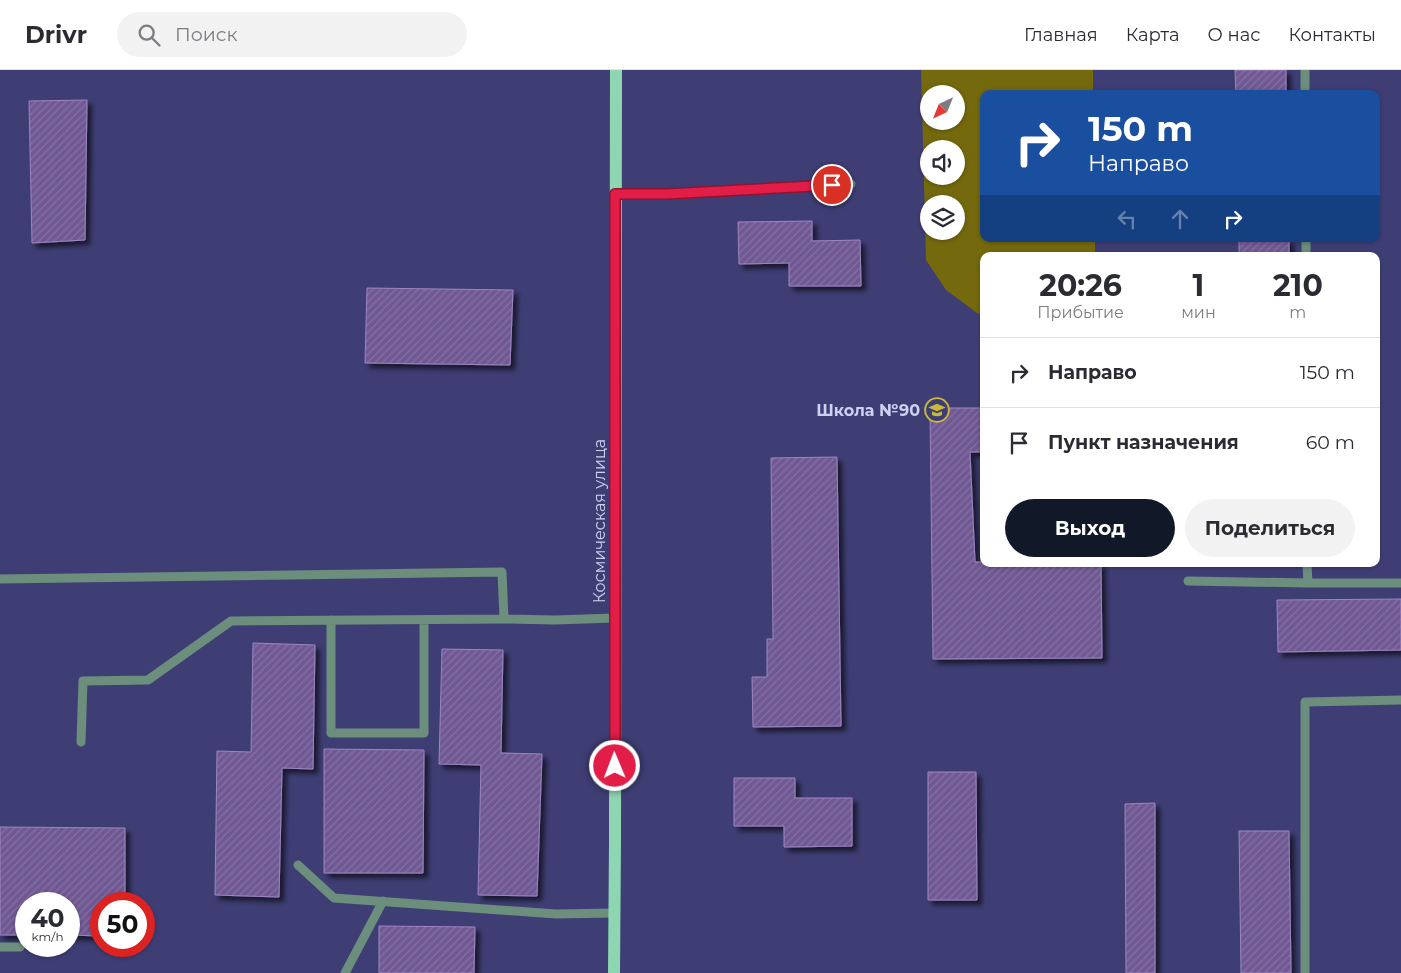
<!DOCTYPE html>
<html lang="ru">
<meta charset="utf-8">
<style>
body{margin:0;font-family:Montserrat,sans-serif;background:#f2f2f3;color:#2b2b33;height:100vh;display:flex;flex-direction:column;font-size:19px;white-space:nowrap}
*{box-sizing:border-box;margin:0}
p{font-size:16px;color:#7c7c81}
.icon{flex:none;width:28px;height:28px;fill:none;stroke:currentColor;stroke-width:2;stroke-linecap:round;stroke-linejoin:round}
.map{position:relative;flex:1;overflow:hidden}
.panel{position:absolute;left:980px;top:182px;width:400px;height:315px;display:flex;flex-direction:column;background:#fff;border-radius:10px;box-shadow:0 1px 4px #0004}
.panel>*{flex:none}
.guide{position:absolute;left:980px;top:20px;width:400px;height:152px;border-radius:10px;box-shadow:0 1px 4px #0004;background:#1a4fa0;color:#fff;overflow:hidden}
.needle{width:32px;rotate:223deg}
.controls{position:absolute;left:920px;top:15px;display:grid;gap:10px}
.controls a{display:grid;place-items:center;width:45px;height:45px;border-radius:50%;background:#fff;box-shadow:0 1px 4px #0004;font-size:25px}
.speed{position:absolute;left:15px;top:822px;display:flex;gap:10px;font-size:25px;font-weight:700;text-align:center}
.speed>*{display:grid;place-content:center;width:65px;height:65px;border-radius:50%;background:#fff;box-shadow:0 1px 4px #0004;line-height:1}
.speed small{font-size:12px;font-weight:400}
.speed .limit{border:8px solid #d22;background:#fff;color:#111}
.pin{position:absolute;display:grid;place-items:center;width:42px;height:42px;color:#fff;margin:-21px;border:2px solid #fff;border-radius:50%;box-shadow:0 1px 5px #0007}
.me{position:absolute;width:55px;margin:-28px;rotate:359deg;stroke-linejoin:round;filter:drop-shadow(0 0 4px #0008)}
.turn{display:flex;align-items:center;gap:18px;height:105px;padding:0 25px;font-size:22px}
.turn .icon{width:65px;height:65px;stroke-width:2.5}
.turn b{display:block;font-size:35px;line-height:42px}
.lanes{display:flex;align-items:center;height:48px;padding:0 25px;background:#0003;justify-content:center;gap:25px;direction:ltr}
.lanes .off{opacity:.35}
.eta{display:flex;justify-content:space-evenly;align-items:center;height:85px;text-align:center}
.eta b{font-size:30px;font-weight:700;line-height:35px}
.cta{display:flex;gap:10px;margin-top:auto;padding:10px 25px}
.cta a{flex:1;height:58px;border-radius:30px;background:#111827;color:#fff;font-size:20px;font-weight:700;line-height:58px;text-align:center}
.cta a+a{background:#f2f2f3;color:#2b2b33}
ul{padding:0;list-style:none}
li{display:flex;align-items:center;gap:15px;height:70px;padding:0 25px;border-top:1px solid #e1e1e2}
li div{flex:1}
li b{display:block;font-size:19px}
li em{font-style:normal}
header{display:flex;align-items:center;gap:30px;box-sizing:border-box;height:70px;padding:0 25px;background:#fff;border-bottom:1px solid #e1e1e2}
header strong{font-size:24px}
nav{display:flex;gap:28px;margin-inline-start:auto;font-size:18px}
.search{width:350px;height:45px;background:#f2f2f3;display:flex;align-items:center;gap:12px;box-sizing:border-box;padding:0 18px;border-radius:28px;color:#7c7c81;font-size:19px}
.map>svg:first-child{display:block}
.pitch{fill:#74690d;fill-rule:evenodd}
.building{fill:url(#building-hatch);stroke:#9d85c3;filter:url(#shadow)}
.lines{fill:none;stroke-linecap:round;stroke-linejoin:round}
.minor{stroke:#6c8e7d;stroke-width:9}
.major{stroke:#8ed6b2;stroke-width:12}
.route-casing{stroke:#92132f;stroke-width:12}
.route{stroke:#e11d48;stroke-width:9}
.labels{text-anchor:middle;stroke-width:4;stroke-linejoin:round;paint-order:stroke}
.poi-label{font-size:16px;font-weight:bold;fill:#cdd0f1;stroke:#3e3e75;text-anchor:end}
.street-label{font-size:16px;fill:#cdd0f1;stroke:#3e3e75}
</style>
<header>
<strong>Drivr</strong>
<div class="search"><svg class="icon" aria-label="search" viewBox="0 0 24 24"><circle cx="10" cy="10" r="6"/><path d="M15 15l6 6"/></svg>Поиск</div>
<nav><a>Главная</a><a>Карта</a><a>О нас</a><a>Контакты</a></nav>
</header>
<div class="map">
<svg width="1401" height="903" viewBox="0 0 1401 903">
<defs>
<pattern id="building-hatch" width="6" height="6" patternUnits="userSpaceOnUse" patternTransform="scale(1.25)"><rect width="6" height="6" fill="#705993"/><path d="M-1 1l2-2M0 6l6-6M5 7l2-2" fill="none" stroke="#8370a3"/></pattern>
<filter id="shadow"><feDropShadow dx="4.5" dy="4.5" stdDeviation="2.5" flood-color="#0009"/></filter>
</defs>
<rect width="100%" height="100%" fill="#3e3e75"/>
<!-- pitch -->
<path class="pitch" d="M921 0H1093V24H984V169H1095V186H984V245L977 243 946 220 926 190ZM929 24H956V51H929ZM929 79H956V106H929ZM929 134H956V161H929Z"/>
<!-- building -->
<path class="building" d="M1235 0H1286V24H1236Z
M87 30 85 170 32 173 29 31Z
M812 151V171L860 170 861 216H789V193L739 194 738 152Z
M1239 169H1289V186H1239Z
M367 218 513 220 510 295 365 293Z
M930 338H984V382H970L975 492H984V494H1101L1102 588 933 589Z
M837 387 841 656 753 657 752 607H767V569H773L771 388Z
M1401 529V580L1278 582 1277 530Z
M253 573 315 575 313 699 282 698 279 827 215 825 217 681 251 682Z
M442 579 503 580 501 683 542 684 537 826 478 825 481 695 439 694Z
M324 679 424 680 423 803H324Z
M928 702H976L977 830H928Z
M734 708H795V728H852V776L784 777V756H734Z
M1155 733V903H1126L1125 734Z
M0 757 125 758V834H101V866L69 865V834H26V865H0Z
M1239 761H1289L1291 903H1241Z
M379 856 475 857 474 903H379Z"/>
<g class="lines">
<!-- minor -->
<path class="minor" d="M1305 0V24
M615 124H666L851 114
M1306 169V186
M1307 494 1308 513H1401
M0 509 502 502 504 549 555 550 615 548
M1188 511 1308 513
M331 550V663H424V550
M81 672 83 611 148 610 231 551 504 549
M298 795 334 828 556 844 614 843
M0 877H20
M345 903 383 831
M1305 903V632L1401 630"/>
<!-- major -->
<path class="major" d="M614 903 615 772 616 0"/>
</g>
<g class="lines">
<!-- route casing -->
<g class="route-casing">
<path id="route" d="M615 696V124H666L832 115"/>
</g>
<!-- route -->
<use href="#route" class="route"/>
</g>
<!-- icons -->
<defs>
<g id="school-ring" transform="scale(1.25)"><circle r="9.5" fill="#3e3e75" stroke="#caba39" stroke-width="1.5"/><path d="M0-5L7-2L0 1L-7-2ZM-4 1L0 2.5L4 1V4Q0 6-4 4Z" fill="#caba39"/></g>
</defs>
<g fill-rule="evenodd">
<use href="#school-ring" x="937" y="340"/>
</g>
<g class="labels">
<!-- poi labels -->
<g class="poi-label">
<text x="920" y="346">Школа №90</text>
</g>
<!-- street labels -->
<g class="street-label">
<text transform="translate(599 451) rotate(-90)" y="6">Космическая улица</text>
</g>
</g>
</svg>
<div class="controls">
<a><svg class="needle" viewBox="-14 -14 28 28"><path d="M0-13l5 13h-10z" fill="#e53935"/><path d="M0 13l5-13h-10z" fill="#7c7c81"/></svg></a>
<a><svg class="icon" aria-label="sound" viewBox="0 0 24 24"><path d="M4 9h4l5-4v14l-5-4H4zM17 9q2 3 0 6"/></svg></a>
<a><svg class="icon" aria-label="layers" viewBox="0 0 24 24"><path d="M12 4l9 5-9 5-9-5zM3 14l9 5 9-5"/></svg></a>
</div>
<div class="speed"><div>40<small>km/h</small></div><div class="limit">50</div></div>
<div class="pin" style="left:832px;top:115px;background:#d93025"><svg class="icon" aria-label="arrive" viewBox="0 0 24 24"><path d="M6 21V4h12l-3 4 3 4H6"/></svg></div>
<svg class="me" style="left:615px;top:696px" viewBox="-20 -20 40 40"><circle r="17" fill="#e11d48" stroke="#fff" stroke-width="3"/><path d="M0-11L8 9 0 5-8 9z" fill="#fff"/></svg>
<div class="guide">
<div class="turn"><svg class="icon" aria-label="right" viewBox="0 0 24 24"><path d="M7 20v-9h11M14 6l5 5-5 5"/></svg><div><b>150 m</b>Направо</div></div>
<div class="lanes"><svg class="icon off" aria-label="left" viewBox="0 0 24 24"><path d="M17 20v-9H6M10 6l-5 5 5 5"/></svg><svg class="icon off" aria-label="ahead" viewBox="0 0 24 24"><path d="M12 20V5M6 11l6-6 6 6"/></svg><svg class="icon" aria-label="right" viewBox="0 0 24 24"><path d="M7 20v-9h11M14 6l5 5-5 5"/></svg></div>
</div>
<section class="panel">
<div class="eta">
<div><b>20:26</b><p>Прибытие</p></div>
<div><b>1</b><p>мин</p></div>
<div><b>210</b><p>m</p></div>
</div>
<ul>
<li><svg class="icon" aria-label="right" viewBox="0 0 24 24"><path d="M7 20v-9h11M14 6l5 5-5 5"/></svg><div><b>Направо</b></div><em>150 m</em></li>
<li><svg class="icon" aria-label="arrive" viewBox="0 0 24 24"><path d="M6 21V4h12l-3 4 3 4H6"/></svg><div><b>Пункт назначения</b></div><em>60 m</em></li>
</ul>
<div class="cta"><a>Выход</a><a>Поделиться</a></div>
</section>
</div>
